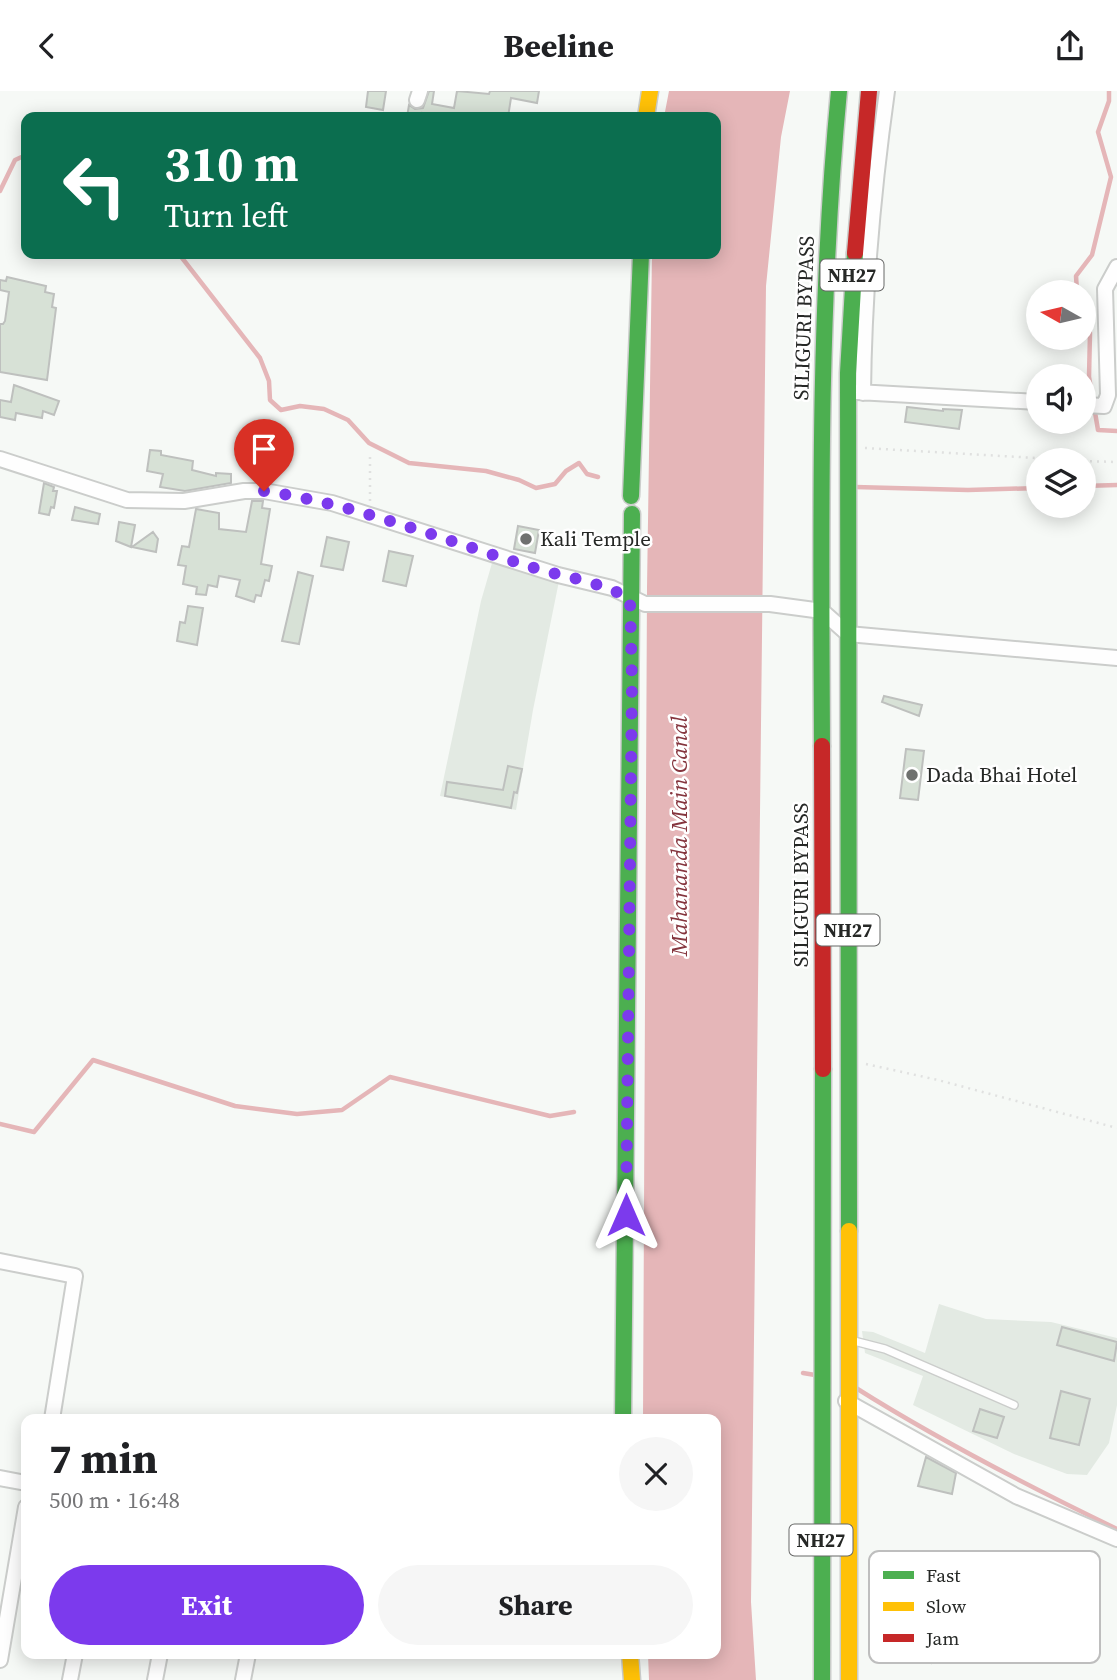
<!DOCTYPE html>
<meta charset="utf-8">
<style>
body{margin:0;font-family:"Source Serif 4",serif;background:#f6f6f6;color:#202124;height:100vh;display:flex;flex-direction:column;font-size:26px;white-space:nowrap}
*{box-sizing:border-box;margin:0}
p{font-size:23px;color:#757577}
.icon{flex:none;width:38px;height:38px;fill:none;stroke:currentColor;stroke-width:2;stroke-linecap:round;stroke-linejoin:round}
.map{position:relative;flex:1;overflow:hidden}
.details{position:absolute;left:21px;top:1323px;width:700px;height:245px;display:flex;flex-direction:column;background:#fff;border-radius:14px;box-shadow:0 4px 18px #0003}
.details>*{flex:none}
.top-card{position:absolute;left:21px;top:21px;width:700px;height:147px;border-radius:14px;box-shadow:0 4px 18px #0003;background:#0b6e4f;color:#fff;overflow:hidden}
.needle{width:46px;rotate:278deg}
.tools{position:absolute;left:1026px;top:189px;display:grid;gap:14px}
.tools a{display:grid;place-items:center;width:70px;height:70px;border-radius:50%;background:#fff;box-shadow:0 4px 18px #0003;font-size:35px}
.pin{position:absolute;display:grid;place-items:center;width:60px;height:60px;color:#fff;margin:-72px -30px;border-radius:50% 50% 50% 0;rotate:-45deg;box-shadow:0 0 7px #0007}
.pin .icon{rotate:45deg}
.me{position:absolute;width:77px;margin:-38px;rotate:0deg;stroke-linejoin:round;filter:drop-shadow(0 0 5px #0008)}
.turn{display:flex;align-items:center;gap:24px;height:147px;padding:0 28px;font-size:32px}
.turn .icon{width:91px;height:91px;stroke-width:2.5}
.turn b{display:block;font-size:49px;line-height:60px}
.round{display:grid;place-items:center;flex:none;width:74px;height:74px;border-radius:37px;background:#f6f6f6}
.head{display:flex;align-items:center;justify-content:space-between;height:119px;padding:0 28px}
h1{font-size:42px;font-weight:700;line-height:52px}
.action{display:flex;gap:14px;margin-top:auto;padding:14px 28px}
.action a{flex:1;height:80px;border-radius:42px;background:#7c3aed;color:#fff;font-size:28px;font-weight:700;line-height:80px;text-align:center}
.action a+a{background:#f6f6f6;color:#202124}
header{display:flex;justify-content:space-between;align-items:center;height:91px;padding:0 28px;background:#fff;font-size:32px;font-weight:700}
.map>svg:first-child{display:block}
.built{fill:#e3eae3}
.water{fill:#e5b6b8}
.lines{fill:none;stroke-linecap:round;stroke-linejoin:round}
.stream{stroke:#e5b6b8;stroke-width:4.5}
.building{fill:#d7e1d6;stroke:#bec0be;stroke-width:2}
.lane-casing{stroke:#cbcdcb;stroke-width:10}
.street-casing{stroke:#cbcdcb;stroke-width:18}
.fast-casing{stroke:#cbcdcb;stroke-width:19}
.slow-casing{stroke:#cbcdcb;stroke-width:19}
.jam-casing{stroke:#cbcdcb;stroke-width:19}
.path{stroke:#e0e1e0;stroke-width:2.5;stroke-dasharray:2 5;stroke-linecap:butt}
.lane{stroke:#fefefe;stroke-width:7}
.street{stroke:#fefefe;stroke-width:14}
.fast{stroke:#4caf50;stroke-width:16}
.slow{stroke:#ffc107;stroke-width:16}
.jam{stroke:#c62828;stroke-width:16}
.route{stroke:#7c3aed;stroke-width:12;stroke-dasharray:0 21.6}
.poi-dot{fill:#6f716f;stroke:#fff;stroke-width:2.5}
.labels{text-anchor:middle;stroke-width:5;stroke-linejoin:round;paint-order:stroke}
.shield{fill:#fff;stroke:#676867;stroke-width:2}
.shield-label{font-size:19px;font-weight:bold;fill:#262826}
.street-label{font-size:21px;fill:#262826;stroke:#fff}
.poi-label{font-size:21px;fill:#262826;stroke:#fff;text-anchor:start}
.water-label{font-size:23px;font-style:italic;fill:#85353e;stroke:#fff}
.key{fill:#fff;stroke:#bebebe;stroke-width:2}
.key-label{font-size:19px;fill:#262826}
</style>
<header><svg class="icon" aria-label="back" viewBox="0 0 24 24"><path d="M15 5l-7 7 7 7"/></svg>Beeline<svg class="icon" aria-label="share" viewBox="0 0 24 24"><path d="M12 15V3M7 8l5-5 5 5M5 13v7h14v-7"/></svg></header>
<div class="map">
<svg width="1117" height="1589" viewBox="0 0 1117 1589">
<rect width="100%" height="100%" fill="#f6f9f6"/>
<!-- built -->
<path class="built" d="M492 472 559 490 533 619 516 719 440 705 481 510Z
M939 1213 986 1228 1051 1231 1117 1247V1314L1109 1352 1087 1384 1067 1383 1014 1363 913 1314 923 1285 865 1262 862 1240 873 1241 925 1262Z"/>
<!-- water -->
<path class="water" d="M669 0H790L781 46 766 195 751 1511 756 1589H649L648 1563H716V1328H643L647 497 652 163H716V26H664Z"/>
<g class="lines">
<!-- stream -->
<path class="stream" d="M123 26H134
M0 100 15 69 26 64
M179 163 260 267 269 290 270 309 281 319 300 315 324 318 348 329 369 352 409 372 486 380 519 389 536 397 555 393 566 380 579 372 587 383 598 386
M1077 201 1076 185 1092 164 1111 86 1098 41 1109 10V0
M1083 228 1090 242 1089 286 1098 339 1117 340
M1083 395 1117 394
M855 396 968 399 1038 397
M0 1033 34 1041 93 969 235 1015 297 1023 342 1019 390 986 550 1025 574 1021
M803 1282 815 1284
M856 1297C940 1350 1028 1395 1117 1438"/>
</g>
<!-- building -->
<path class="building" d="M368 0H386L383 19 366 16Z
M429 0H434L432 13 454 17 457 0 489 3 490 0H539L537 12 511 7 508 26 476 23 475 26H452L422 22V26H407L409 14 415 18 423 17Z
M7 186 46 195 45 201 54 203 52 216 56 217 47 289 0 281V233H3L5 230 9 201 0 199V189L6 190Z
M14 294 59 310 54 324 43 320 42 327 16 322 15 329 0 326V309L11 311Z
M907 316 943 320V318L962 319 959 338 905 331Z
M150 359 161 360V364L193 370 192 379 216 385V382L231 383V392L185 400 160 396 163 383 147 380Z
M44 392 54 396 53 400H57L54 417 51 416 49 424 39 422Z
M252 410H263L262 417 270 418 261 473 272 475 269 490 265 489 261 505 256 504 254 511 236 505 240 489 219 485 217 496 208 494 206 504 196 503 197 496 183 493 186 475 178 474 182 455 189 456 196 418 219 422V438L246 441Z
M75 416 100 423 98 433 72 429Z
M119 431 135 434 131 456 116 450Z
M518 435 539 439 535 462 514 458Z
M153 441 158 448 156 461 132 456Z
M327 446 349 451 343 479 321 475Z
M389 460 413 465 406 495 383 490Z
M298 481 313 485 299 553 282 550Z
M188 515 203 517 197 554 177 550 180 531 185 532Z
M884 605 922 614 919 625 882 611Z
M906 658 924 660 918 709 900 707Z
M508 675 522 678 517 702 514 701 511 717 445 705 447 691 503 699Z
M1062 1236 1117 1251 1114 1270 1057 1254Z
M1061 1300 1090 1308 1079 1354 1050 1347Z
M980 1318 1004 1326 997 1347 973 1340Z
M926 1366 956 1382 952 1403 918 1395Z
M910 1541 935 1546 931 1572 904 1567Z"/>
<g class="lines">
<!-- lane casing -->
<g class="lane-casing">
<path id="lane" d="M854 1250 885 1258 1014 1314"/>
</g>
<!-- street casing -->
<g class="street-casing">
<path id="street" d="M417 9 420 0
M857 301 1038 311
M863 302C864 200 873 100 887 0
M1083 314 1104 315 1108 304 1105 198 1117 176
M0 368 127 409 184 410 244 400H264L332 412 558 484 612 497 645 513H770L822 520 848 543 1117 567
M0 1170 75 1185 52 1328
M846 1310 1016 1405 1117 1448
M0 1387 26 1392
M0 1569 26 1416
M70 1589 75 1563
M155 1589 160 1563
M243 1589 248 1563"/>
</g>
<!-- fast casing -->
<g class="fast-casing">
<path id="fast" d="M631 405 641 163
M822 655C821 436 818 218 839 0
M849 1140 848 282 855 162
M623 1328 632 423
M822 1589 823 978"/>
</g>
<!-- slow casing -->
<g class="slow-casing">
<path id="slow" d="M646 26 650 0
M849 1140V1589
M630 1563 632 1589"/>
</g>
<!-- jam casing -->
<g class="jam-casing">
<path id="jam" d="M855 162 869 0
M822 655 823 978"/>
</g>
<!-- path -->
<path class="path" d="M865 357 1070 369
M1083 370 1117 371
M370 410V362
M866 973 938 989 1117 1037"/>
<!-- lane -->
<use href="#lane" class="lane"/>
<!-- street -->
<use href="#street" class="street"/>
<!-- fast -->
<use href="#fast" class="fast"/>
<!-- slow -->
<use href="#slow" class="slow"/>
<!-- jam -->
<use href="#jam" class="jam"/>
</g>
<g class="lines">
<!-- route -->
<path class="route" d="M264 400C355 413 441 448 528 475 562 486 600 490 630 508L632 590 626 1124"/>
</g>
<!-- markers -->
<g class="poi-dot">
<circle cx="526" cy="448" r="7"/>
<circle cx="912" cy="684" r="7"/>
</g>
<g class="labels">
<!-- shield labels -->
<g class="shield">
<rect x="820.5" y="168.5" width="63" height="31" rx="5"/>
<rect x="816.5" y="823.5" width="63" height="31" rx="5"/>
<rect x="789.5" y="1433.5" width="63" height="31" rx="5"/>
</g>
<g class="shield-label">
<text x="852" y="191">NH27</text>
<text x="848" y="846">NH27</text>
<text x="821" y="1456">NH27</text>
</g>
<!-- street labels -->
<g class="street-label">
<text transform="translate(804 227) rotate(-88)" y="7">SILIGURI BYPASS</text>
<text transform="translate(801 794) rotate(-90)" y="7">SILIGURI BYPASS</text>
</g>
<!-- poi labels -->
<g class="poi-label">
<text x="540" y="455">Kali Temple</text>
<text x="926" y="691">Dada Bhai Hotel</text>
</g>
<!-- water labels -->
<g class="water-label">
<text transform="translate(679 745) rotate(-90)" y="8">Mahananda Main Canal</text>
</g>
</g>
<!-- legend -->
<rect x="869" y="1460" width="231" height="112" rx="10" class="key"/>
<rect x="883" y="1480" width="31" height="8" fill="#4caf50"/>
<rect x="883" y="1511" width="31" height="9" fill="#ffc107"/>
<rect x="883" y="1543" width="31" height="8" fill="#c62828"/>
<g class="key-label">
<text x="926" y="1491">Fast</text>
<text x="926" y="1522">Slow</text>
<text x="926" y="1554">Jam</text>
</g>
</svg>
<div class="tools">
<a><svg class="needle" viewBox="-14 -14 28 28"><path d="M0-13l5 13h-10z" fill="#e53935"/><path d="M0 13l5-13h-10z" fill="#757577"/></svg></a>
<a><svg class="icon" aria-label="sound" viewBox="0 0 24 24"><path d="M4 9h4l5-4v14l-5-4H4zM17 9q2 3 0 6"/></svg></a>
<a><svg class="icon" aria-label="layers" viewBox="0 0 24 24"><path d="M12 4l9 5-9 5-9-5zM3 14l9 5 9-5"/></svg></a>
</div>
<div class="pin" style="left:264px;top:400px;background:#d93025"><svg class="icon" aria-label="arrive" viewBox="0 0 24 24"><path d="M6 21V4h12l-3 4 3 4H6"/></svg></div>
<svg class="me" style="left:626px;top:1124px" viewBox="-20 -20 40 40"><path d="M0-17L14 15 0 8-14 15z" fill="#7c3aed" stroke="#fff" stroke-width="4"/></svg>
<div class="top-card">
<div class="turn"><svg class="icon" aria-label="left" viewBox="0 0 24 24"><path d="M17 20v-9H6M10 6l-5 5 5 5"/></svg><div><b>310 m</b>Turn left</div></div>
</div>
<section class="details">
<div class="head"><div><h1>7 min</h1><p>500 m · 16:48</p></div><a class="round"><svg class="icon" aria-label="close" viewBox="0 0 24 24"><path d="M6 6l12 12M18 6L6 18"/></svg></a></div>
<div class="action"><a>Exit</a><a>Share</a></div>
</section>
</div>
